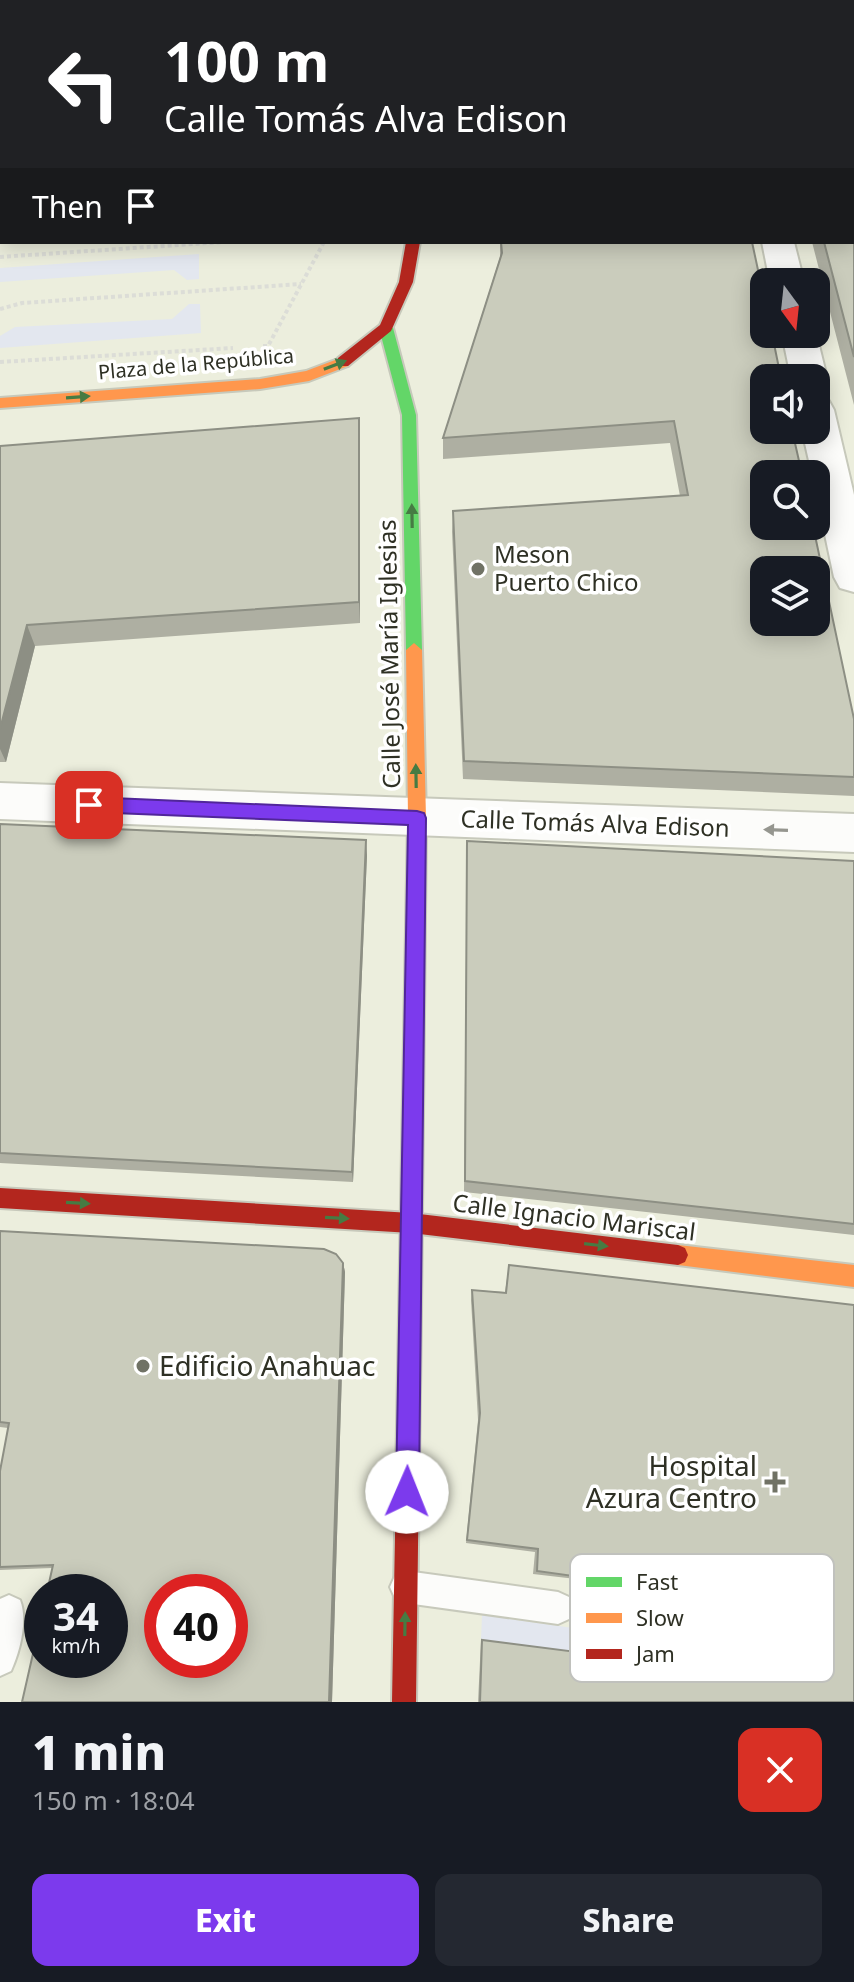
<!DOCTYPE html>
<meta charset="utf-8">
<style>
body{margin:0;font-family:"Noto Sans",sans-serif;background:#242831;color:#f1f3f6;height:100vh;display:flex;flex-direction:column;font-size:30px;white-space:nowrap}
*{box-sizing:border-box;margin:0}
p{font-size:26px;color:#9ea1a6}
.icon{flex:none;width:44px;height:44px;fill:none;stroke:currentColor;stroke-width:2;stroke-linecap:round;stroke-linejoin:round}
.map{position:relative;height:1702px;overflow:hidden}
.panel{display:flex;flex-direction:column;background:#171b24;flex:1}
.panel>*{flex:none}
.banner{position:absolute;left:0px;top:0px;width:854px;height:244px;box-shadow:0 4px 20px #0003;background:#202124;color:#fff;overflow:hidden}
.needle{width:52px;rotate:165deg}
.controls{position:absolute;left:750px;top:268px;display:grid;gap:16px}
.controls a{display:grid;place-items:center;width:80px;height:80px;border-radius:16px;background:#171b24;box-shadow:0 4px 20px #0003;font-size:40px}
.speed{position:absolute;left:24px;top:1574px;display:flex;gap:16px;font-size:40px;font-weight:700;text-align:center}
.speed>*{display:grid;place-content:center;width:104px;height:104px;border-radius:50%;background:#171b24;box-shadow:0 4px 20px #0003;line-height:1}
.speed small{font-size:20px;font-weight:400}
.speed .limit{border:12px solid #d22;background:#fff;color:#111}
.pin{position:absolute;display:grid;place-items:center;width:68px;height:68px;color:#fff;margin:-34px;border-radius:16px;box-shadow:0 4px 12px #0006}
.me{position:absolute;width:88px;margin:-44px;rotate:1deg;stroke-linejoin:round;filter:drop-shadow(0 0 6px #0008)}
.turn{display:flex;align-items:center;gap:28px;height:168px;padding:0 32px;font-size:36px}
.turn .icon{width:104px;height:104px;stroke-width:2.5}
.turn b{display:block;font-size:56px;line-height:68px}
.then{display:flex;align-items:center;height:76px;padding:0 32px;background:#0003;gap:16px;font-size:30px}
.round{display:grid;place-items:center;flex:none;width:84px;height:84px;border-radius:16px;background:#242831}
.head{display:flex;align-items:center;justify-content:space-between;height:136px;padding:0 32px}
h1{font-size:48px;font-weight:800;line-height:60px}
.action{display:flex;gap:16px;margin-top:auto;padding:16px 32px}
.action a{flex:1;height:92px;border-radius:16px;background:#7c3aed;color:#fff;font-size:32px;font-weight:800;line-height:92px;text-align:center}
.action a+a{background:#242831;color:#f1f3f6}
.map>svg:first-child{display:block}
.green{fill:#e3e7ef}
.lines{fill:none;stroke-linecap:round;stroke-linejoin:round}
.lane-casing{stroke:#c7c9bb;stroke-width:4}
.street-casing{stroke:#c7c9bb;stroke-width:4}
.fast-casing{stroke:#c7c9bb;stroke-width:4}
.slow-casing{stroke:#c7c9bb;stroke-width:4}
.jam-casing{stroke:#c7c9bb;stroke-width:4}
.path{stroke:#dcddd7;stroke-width:4;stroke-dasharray:4 3;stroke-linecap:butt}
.lane{fill:#fcfcfa;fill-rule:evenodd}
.street{fill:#fcfcfa;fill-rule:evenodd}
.fast{fill:#63d668;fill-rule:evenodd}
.slow{fill:#ff974d;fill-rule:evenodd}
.jam{fill:#b3261e;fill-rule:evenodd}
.wall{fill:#aeafa2}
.shaded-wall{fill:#8d8f84}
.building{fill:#caccbc;stroke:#8d8f84;stroke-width:2;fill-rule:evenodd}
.oneway{fill:#467b43}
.oneway2{fill:#95968f}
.route{fill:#7c3aed;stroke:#51269a;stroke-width:2}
.poi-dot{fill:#707265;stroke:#fff;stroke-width:3}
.labels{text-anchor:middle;stroke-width:7;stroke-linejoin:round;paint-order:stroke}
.far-street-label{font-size:20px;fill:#2e3024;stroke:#fff}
.poi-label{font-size:24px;fill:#2e3024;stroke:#fff;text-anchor:start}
.street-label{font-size:24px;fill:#2e3024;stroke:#fff}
.near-poi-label{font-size:28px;fill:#2e3024;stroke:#fff;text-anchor:start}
.key{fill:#fff;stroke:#c0c1bd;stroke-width:2}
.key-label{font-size:22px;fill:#2e3024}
</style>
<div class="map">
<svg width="854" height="1702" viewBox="0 0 854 1702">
<rect width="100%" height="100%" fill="#eceedd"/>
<!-- green -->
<path class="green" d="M199 254V279L187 280 174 270 0 282V268Z
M189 304H200L201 333 0 348V336L15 327 172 319Z
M482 1615 573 1628V1653L481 1640Z"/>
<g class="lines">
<!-- lane casing -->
<g class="lane-casing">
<path id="lane" d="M406 1571 558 1592 569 1597 574 1608 569 1619 558 1624 406 1603 395 1598 390 1587 395 1576Z
M9 1595 20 1600C28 1620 20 1651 11 1671L0 1676V1599Z"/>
</g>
<!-- street casing -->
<g class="street-casing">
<path id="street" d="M762 242H794L804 282H770Z
M816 333 827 378 822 387 816 388V378H791L782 334Z
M816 397 829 401 834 410 854 495V592L840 588 834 577 816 492V474H812L802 430H816Z
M0 783 854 814V852L0 819Z"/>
</g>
<!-- fast casing -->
<g class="fast-casing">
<path id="fast" d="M852 159H854V167H852Z
M386 323 393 328 416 415 422 650 414 657 406 650 402 415 379 328Z"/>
</g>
<!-- slow casing -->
<g class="slow-casing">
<path id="slow" d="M0 11H2V19H0Z
M852 101H854V109H852Z
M343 357 350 362 348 366 309 381 260 389 0 408V398L260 379 306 371Z
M414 643 422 650 426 818 421 1314 418 1322 410 1325 402 1322 399 1314 408 818 406 650Z
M678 1245 854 1265V1287L678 1265 671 1262 668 1255 671 1248Z"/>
</g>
<!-- jam casing -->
<g class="jam-casing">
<path id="jam" d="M204 0H254L202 2Z
M406 242H420L413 282 391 331 348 366H338V358L380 325 399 282Z
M0 1188 411 1213 678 1245 685 1248 688 1255 685 1262 678 1265 411 1233 0 1208Z
M410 1303 418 1306 421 1314 416 1702H392L399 1314 402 1306Z"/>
</g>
<!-- path -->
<path class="path" d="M0 76 2 57
M0 257 223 242
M0 309 22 303 301 284
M263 346H268L324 242
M0 362 233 348"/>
<!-- lane -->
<use href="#lane" class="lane"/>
<!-- street -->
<use href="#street" class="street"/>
<!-- fast -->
<use href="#fast" class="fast"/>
<!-- slow -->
<use href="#slow" class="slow"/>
<!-- jam -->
<use href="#jam" class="jam"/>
</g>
<!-- wall -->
<path class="wall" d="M415 0H854V75H852V2H417Z
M854 175V405L812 242H852Z
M500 242H752L854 719V796L463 779 452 532 453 511 680 496 670 443 443 459V438L500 257Z
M360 442V623L35 646 6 762H0V446Z
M0 824 367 855 353 1182 0 1163Z
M467 841 854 861V1235L464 1192Z
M0 1231 343 1263 345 1272 332 1702H22L52 1568 0 1570V1471L8 1428 0 1427Z
M509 1265 854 1702H478L481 1640 572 1652 577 1609 576 1579 533 1574 535 1552 466 1543 478 1420 471 1300 472 1290 505 1292Z"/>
<!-- shaded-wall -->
<path class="shaded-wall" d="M2 170V237L0 238V194Z
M359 418 360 442V623L359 602Z
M27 625 35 646 6 762 0 749V729Z
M366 840 367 855 353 1182 352 1172Z
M343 1263 345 1272 332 1702H329Z"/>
<!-- building -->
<path class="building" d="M430 0H854V53H852V2H431Z
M0 117H2V170L0 194Z
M852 175H854V357L824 242H852Z
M501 242H752L764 298V334H772L781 378H764V430H792L802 474H764V526H813L854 719V777L464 761 453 511 688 495 674 421 443 438 502 253ZM764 570H816V622H764Z
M359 418V602L27 625 0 729V446Z
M0 824 366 840 352 1172 0 1153Z
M467 841 854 861V1224L465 1181Z
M0 1231 324 1249 336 1254 343 1263 329 1702H22L42 1614V1660H110V1592H47L53 1565 0 1567V1471L9 1423 0 1422ZM162 1592H230V1660H162Z
M509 1265 854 1305V1702H480L482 1640 576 1652 581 1608V1577L537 1571 538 1549 467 1540 480 1413 472 1290 506 1293Z"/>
<!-- one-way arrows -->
<defs><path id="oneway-solid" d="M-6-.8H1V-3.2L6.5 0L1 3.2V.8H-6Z" transform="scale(2)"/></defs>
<g class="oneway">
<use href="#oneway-solid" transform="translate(335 365) rotate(-21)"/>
<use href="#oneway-solid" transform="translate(78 397) rotate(-4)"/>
<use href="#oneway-solid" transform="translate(412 516) rotate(-91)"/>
<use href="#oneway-solid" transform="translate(416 776) rotate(-91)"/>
<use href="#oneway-solid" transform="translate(78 1203) rotate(3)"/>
<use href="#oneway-solid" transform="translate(337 1218) rotate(3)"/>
<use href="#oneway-solid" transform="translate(596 1245) rotate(7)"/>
<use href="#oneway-solid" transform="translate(405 1624) rotate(-89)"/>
</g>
<use class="oneway2" href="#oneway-solid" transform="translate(776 830) rotate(-178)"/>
<!-- route -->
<path class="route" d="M89 797 417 811 424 813 426 818 419 1492 416 1501 407 1504 399 1501 396 1492 408 825 89 812 80 805Z"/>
<!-- markers -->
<g class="poi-dot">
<circle cx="478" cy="569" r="8"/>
<circle cx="143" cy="1366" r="8"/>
<path d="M771 1470h8v8h8v8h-8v8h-8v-8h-8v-8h8z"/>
</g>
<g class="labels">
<!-- far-street labels -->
<g class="far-street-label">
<text transform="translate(196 364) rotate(-5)" y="7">Plaza de la República</text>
</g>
<!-- poi labels -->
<g class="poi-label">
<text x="494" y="563">Meson<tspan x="494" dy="28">Puerto Chico</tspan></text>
</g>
<!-- street labels -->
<g class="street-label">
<text transform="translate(390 654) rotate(-91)" y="8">Calle José María Iglesias</text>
<text transform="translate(595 824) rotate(2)" y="8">Calle Tomás Alva Edison</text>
<text transform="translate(574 1218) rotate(7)" y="8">Calle Ignacio Mariscal</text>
</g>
<!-- near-poi labels -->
<g class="near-poi-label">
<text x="159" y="1376">Edificio Anahuac</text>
<text x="757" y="1476" text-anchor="end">Hospital<tspan x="757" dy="32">Azura Centro</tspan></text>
</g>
</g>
<!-- legend -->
<rect x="570" y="1554" width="264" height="128" rx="12" class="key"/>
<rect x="586" y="1577" width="36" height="10" fill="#63d668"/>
<rect x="586" y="1613" width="36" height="10" fill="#ff974d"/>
<rect x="586" y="1649" width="36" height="10" fill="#b3261e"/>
<g class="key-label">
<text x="636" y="1590">Fast</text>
<text x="636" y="1626">Slow</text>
<text x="636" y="1662">Jam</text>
</g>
</svg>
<div class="controls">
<a><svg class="needle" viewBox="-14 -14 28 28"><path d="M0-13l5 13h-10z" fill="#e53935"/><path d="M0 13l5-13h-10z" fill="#9ea1a6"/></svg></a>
<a><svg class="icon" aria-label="sound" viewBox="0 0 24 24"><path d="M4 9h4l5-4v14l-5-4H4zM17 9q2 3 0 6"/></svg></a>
<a><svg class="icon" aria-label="search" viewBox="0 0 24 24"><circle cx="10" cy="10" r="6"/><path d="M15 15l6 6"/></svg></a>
<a><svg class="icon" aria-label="layers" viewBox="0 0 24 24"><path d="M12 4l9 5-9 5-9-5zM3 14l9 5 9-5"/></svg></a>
</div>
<div class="speed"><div>34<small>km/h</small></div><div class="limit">40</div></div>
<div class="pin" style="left:89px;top:805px;background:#d93025"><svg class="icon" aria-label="arrive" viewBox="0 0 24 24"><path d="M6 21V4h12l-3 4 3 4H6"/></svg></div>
<svg class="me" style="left:407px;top:1492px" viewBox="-20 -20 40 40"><circle r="19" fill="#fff"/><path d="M0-13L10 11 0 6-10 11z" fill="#7c3aed"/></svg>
<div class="banner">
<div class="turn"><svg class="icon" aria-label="left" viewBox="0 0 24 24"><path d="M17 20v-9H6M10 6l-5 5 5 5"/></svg><div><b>100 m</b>Calle Tomás Alva Edison</div></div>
<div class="then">Then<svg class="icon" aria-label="arrive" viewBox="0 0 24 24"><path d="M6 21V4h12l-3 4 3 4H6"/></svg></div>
</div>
</div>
<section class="panel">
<div class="head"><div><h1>1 min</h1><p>150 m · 18:04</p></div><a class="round" style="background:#d93025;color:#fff"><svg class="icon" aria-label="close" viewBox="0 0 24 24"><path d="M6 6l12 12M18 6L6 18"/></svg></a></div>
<div class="action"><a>Exit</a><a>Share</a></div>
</section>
